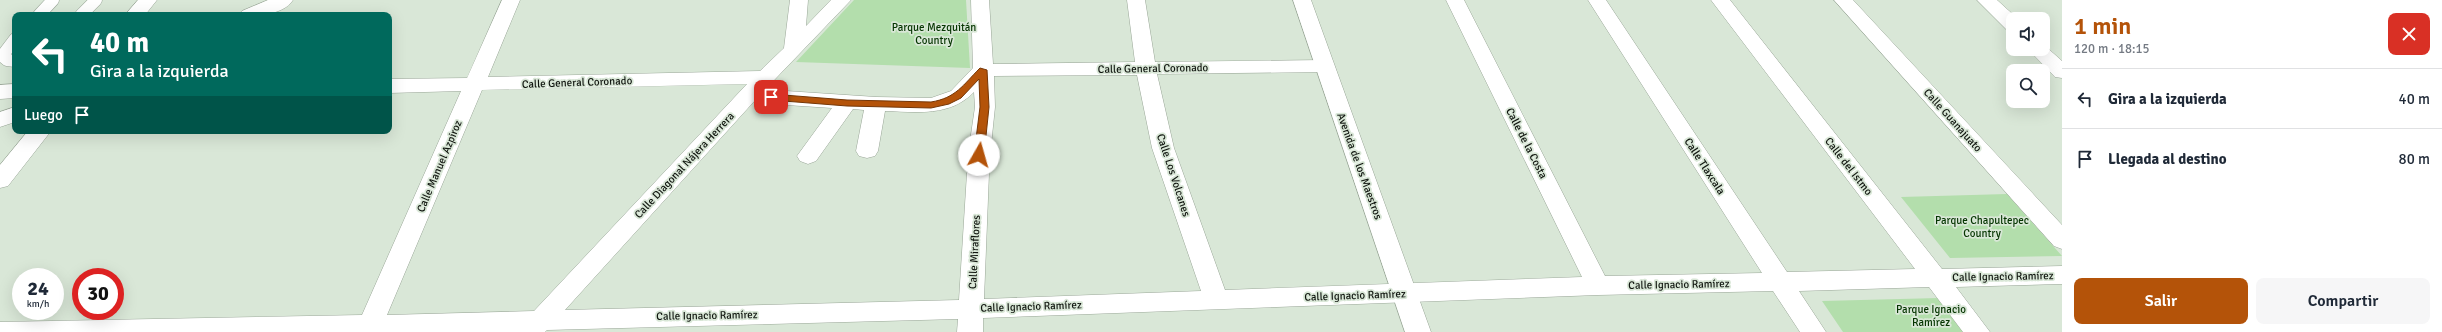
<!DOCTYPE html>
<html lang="es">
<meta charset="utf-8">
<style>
body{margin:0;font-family:Signika,sans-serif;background:#f6f6f7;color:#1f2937;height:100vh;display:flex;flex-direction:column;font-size:15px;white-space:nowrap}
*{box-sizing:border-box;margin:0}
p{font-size:13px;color:#747a83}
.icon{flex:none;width:22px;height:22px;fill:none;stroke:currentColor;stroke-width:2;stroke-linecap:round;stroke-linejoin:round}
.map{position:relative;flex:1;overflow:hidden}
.details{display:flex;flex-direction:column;background:#fff;width:380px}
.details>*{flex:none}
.banner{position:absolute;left:12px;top:12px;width:380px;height:122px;border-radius:8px;box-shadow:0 4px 16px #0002;background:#00695c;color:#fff;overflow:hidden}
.tools{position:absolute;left:2006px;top:12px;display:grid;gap:8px}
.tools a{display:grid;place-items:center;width:44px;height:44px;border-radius:8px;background:#fff;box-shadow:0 4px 16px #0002;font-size:20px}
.speed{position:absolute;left:12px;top:268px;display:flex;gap:8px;font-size:20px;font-weight:700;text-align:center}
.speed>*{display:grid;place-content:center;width:52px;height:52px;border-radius:50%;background:#fff;box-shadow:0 4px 16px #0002;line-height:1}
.speed small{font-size:10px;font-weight:400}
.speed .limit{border:6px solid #d22;background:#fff;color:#111}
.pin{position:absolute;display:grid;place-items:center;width:34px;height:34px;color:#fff;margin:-17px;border-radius:8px;box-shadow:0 2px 6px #0006}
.me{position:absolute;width:44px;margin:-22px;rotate:7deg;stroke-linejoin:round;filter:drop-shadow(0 0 3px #0008)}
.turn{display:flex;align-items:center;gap:14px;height:84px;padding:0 12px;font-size:18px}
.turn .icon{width:52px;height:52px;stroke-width:2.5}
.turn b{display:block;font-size:28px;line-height:34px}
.then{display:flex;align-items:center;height:38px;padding:0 12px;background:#0003;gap:8px;font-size:15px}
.round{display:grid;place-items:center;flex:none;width:42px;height:42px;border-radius:8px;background:#f6f6f7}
.headline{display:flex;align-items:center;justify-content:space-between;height:68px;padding:0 12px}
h1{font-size:24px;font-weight:600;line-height:30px;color:#b45309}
.button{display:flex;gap:8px;margin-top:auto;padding:8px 12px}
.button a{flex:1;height:46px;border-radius:8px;background:#b45309;color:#fff;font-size:16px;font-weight:600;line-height:46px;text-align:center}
.button a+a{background:#f6f6f7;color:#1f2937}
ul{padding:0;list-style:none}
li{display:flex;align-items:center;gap:12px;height:60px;padding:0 12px;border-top:1px solid #e0e1e3}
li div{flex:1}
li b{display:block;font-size:15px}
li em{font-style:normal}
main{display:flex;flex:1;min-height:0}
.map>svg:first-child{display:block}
.green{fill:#b3deac}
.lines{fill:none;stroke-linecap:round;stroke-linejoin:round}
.service-casing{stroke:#99a697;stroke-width:13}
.minor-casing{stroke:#99a697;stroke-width:1}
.tertiary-casing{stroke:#99a697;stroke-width:1}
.service{stroke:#fff;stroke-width:12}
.minor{fill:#fff;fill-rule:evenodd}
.tertiary{fill:#fff;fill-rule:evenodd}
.route{fill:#b45309;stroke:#753606}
.labels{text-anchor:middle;stroke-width:3.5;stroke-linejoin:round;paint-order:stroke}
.park-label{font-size:11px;fill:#053501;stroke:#d9e7d7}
.street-label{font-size:11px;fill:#10150f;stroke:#d9e7d7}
</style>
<main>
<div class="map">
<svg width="2062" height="332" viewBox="0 0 2062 332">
<rect width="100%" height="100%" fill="#d9e7d7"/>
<!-- green -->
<path class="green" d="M854 0H966L970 68 796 62Z
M2007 194 2062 256 1950 258 1901 197Z
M1939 298 1966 332H1843L1822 301Z"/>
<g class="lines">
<!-- service casing -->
<g class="service-casing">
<path id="service" d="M39 15 53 0
M81 15 96 0
M15 39 2 56 7 60 15 61"/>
</g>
<!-- minor casing -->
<g class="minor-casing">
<path id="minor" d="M268 0H293C283 16 256 15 239 15L242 11Z
M502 0H520L488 77 760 71 784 48 790 0H808L806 26 831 0H851L758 97 565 310 959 300 967 173 970 168 978 165 986 168 989 173 984 299 1201 291 1152 148 1137 75 994 76 995 107 990 155 987 160 979 162 971 160 968 155 975 107 974 92C950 117 917 112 885 111L878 151 875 156 867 158 859 156 856 151 864 110 853 109 816 161 808 164 800 161 797 156 832 108 771 104 764 102 761 97 764 92 771 90 876 97 931 98 951 91 973 68 971 0H989L993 64 1135 62 1127 0H1145L1155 62 1324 60 1331 62 1334 66 1331 70 1324 72 1157 74 1174 148 1225 290 1582 277 1446 0H1464L1605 276 1762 273 1588 0H1606L1787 272 1915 269 1711 0H1730L1942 269 2062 266V284L1956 287 1990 332H1963L1929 287 1799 291 1826 332H1800L1773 291 1598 295 983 318V332H957L958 319 547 330 545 332H0V322L362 315 461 91 389 93V79L467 78ZM747 84 534 311 387 315 482 90Z
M1834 0H1853L2062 225V249L2054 246Z
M1977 0H1997L2018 19H2013V31L2006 29Z
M2043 44 2062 61V78L2055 77 2028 49H2043Z
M15 84V98L0 99V85Z
M15 107V122L0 127V112Z"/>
</g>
<!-- tertiary casing -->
<g class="tertiary-casing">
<path id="tertiary" d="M138 0H157L145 15H125Z
M1293 0H1311L1431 332H1405Z
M28 131H51L8 186 0 188V165Z"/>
</g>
<!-- service -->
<use href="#service" class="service"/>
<!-- minor -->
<use href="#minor" class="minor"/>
<!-- tertiary -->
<use href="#tertiary" class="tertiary"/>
</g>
<!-- route -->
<path class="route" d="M980 68 987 70 989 107 984 155 979 158 974 155 980 107 979 79 961 98 949 104 931 108 847 106 771 100 767 97 771 94 847 100 931 102C956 98 963 85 980 68Z"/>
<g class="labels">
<!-- park labels -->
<g class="park-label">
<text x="934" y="31">Parque Mezquitán<tspan x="934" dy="13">Country</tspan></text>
<text x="1982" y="224">Parque Chapultepec<tspan x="1982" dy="13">Country</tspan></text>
<text x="1931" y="313">Parque Ignacio<tspan x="1931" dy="13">Ramírez</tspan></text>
</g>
<!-- street labels -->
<g class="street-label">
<text transform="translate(1153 68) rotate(-1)" y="4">Calle General Coronado</text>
<text transform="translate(577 82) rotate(-2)" y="4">Calle General Coronado</text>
<text transform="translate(1953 120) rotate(48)" y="4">Calle Guanajuato</text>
<text transform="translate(1527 143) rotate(63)" y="4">Calle de la Costa</text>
<text transform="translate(684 165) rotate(-47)" y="4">Calle Diagonal Nájera Herrera</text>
<text transform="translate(439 166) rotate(-67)" y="4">Calle Manuel Azpiroz</text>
<text transform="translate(1360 166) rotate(70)" y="4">Avenida de los Maestros</text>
<text transform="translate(1705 166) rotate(57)" y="4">Calle Tlaxcala</text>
<text transform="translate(1849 166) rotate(52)" y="4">Calle del Istmo</text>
<text transform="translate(1174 175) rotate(72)" y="4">Calle Los Volcanes</text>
<text transform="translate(974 252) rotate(-87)" y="4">Calle Miraflores</text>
<text transform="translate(2003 276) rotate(-1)" y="4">Calle Ignacio Ramírez</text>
<text transform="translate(1679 284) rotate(-1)" y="4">Calle Ignacio Ramírez</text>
<text transform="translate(1355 295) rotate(-2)" y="4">Calle Ignacio Ramírez</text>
<text transform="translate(1031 306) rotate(-2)" y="4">Calle Ignacio Ramírez</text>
<text transform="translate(707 315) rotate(-1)" y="4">Calle Ignacio Ramírez</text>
</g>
</g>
</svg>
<div class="tools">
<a><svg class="icon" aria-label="sound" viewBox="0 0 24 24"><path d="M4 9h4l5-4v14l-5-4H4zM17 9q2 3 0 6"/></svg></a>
<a><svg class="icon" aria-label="search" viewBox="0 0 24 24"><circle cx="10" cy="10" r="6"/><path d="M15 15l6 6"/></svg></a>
</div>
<div class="speed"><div>24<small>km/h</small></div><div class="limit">30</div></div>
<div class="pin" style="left:771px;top:97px;background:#d93025"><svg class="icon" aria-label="arrive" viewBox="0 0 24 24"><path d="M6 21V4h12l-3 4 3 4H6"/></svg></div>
<svg class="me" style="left:979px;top:155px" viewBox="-20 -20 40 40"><circle r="19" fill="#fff"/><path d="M0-13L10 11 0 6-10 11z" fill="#b45309"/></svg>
<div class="banner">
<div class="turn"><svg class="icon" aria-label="left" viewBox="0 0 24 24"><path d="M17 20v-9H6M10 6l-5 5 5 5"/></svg><div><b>40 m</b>Gira a la izquierda</div></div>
<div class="then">Luego<svg class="icon" aria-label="arrive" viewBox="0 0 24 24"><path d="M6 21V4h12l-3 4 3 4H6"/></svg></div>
</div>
</div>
<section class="details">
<div class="headline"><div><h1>1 min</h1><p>120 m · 18:15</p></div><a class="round" style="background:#d93025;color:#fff"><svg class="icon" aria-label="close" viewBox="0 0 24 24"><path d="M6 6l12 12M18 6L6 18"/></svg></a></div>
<ul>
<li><svg class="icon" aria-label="left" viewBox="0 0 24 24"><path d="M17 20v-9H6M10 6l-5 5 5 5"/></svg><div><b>Gira a la izquierda</b></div><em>40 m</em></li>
<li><svg class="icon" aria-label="arrive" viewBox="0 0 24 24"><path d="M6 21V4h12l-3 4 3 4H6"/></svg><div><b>Llegada al destino</b></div><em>80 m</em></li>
</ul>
<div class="button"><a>Salir</a><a>Compartir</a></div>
</section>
</main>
